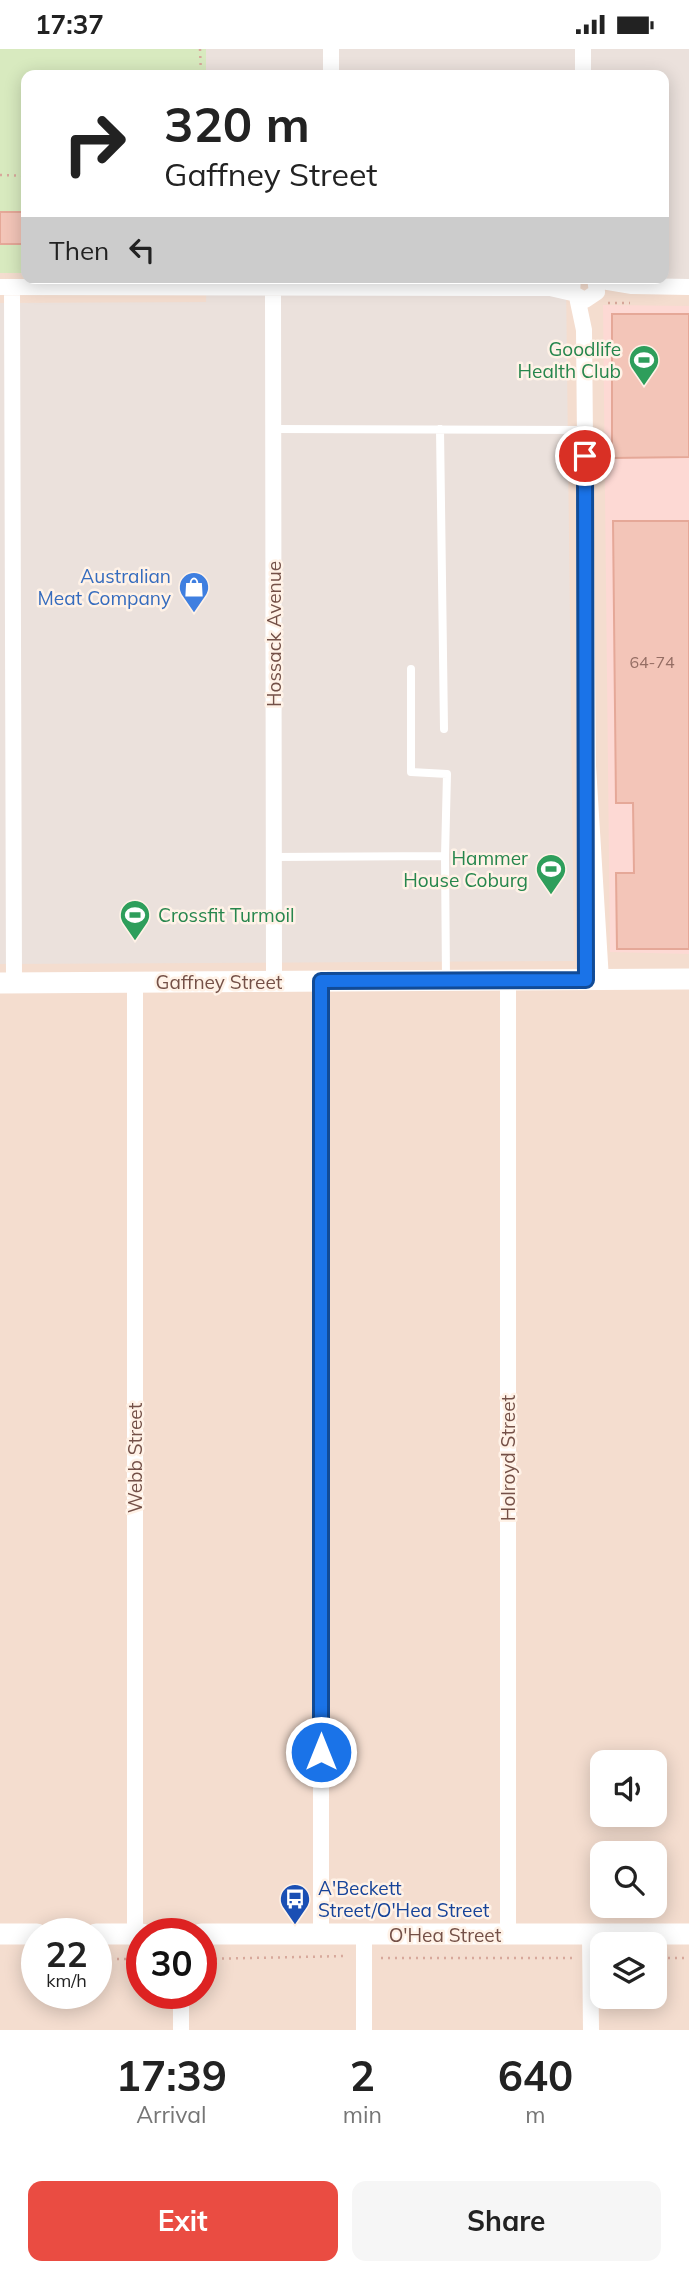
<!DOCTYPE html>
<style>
body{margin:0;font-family:Mulish,sans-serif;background:#f6f6f6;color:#222;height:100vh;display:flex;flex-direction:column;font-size:26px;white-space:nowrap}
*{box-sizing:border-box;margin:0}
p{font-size:23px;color:#767676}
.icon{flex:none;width:38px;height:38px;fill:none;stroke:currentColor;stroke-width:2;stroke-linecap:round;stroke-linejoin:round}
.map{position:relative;height:1981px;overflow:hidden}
.side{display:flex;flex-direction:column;background:#fff;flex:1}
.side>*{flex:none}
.banner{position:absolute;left:21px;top:21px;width:648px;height:214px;border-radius:14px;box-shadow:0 4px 18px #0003;background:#fff;color:#222;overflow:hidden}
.tools{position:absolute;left:590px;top:1701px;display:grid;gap:14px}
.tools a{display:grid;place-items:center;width:77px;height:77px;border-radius:14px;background:#fff;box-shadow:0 4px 18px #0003;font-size:35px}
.speed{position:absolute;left:21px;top:1869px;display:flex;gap:14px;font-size:35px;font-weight:700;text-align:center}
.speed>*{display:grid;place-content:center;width:91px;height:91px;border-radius:50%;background:#fff;box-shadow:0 4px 18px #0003;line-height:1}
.speed small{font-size:18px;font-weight:400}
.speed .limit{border:10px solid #d22;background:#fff;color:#111}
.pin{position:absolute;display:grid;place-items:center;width:60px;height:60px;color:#fff;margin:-30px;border:4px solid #fff;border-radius:50%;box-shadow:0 2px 7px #0007}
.me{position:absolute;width:77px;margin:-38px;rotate:0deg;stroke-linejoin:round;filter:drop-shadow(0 0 5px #0008)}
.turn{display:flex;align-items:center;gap:24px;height:147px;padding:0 28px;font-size:32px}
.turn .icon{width:91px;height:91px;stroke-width:2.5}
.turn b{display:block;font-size:49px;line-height:60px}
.then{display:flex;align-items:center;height:66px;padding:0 28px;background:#0003;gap:14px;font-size:26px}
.eta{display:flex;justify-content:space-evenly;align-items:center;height:119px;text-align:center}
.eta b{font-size:42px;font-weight:700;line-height:49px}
.primary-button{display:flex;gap:14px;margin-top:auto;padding:14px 28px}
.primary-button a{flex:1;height:80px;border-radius:14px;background:#ea4c42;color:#fff;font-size:28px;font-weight:700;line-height:80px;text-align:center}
.primary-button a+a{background:#f6f6f6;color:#222}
.status{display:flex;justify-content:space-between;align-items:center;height:49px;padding:0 35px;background:#fff;direction:ltr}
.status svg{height:19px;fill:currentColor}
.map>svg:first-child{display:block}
.residential{fill:#f4ddcf;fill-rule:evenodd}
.commercial{fill:#fdd9d4}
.industrial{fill:#ebe1dc}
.green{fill:#d8eabf}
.building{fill:#f3c5b8;stroke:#e5a898;stroke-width:2}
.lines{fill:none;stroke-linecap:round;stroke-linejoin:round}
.path{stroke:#d7a89b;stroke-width:2.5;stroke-dasharray:2 5;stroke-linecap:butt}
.lane{stroke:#fff;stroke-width:8}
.street{stroke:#fff;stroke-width:16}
.secondary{stroke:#fff;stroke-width:21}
.route-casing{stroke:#114b97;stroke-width:18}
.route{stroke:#1a73e8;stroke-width:12}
.labels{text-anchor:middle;stroke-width:5;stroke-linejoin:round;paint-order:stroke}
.number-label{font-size:16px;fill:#946d63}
.leisure-label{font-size:19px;fill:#27864d;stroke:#fff2e7;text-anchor:end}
.shop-label{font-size:19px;fill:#366cbe;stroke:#fff2e7;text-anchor:end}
.street-label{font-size:19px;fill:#745047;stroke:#fff2e7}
.transit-label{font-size:19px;fill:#164399;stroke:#fff2e7;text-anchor:start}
</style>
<div class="status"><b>17:37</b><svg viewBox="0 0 49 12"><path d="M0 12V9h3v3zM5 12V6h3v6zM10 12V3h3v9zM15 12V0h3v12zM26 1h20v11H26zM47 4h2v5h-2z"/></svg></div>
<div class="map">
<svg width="689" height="1981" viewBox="0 0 689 1981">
<rect width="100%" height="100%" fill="#fdede1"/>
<!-- residential -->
<path class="residential" d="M0 0H689V1981H0ZM26 26H663V229H26ZM602 1713H654V1766H602ZM602 1804H654V1857H602ZM37 1885H96V1944H37ZM142 1885H201V1944H142ZM602 1895H654V1948H602Z"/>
<!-- commercial -->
<path class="commercial" d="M603 256 689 257V905L610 903Z"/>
<!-- industrial -->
<path class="industrial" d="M206 0H689V230H566L574 912 0 915V254L206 253 207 229H663V26H206Z"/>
<!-- green -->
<path class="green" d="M0 0H206V26H26V224H0Z"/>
<!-- building -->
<path class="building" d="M0 163H26V195H0Z
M612 265H689V408L612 409Z
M613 472H689V900H617L616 824H634L633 754H616Z"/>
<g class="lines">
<!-- path -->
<path class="path" d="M200 0 201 26
M0 126 26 127
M608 254H630
M381 1909H574
M654 1909H689
M96 1910H142
M201 1910 347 1907"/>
<!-- lane -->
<path class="lane" d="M274 380 585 381
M440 380 444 680
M411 620V723L447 725 445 807
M274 808 445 807 446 931"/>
<!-- street -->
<path class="street" d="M583 0V26
M331 26V0
M573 229 572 244 585 251 597 243 595 229
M596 231 632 237 689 238
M0 238 550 239 572 244
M12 238 14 933
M273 238 274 932
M577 248 584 281 588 717 601 931
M585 825 586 931
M135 1885V933
M321 1886V932
M508 1886V931
M590 1886 591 1981
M181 1944V1981
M364 1981V1886"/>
<!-- secondary -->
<path class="secondary" d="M0 934 689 930
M0 1885H37
M96 1885H142
M201 1885H689"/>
</g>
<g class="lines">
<!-- route casing -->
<g class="route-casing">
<path id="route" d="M321 1703V932L586 931 585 407"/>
</g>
<!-- route -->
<use href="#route" class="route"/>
</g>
<!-- icons -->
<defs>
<g id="stadium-pin" transform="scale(1.575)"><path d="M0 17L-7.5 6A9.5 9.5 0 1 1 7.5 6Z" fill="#2e9e5b" stroke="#fff2e7"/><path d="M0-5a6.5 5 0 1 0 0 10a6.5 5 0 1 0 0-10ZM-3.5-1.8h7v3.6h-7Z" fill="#fff"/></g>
<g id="shop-pin" transform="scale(1.575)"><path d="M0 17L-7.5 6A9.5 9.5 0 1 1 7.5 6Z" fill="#3f7fe0" stroke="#fff2e7"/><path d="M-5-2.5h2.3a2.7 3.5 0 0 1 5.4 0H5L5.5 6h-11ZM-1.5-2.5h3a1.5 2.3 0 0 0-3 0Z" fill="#fff"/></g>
<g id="bus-pin" transform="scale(1.575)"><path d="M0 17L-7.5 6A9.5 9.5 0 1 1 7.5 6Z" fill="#1a4fb4" stroke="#fff2e7"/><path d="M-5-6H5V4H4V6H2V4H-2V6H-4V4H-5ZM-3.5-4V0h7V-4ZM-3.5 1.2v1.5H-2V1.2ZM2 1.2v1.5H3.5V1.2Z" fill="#fff"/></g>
</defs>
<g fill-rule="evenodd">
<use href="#stadium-pin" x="644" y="311"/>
<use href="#shop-pin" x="194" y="538"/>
<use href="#stadium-pin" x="551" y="820"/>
<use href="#stadium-pin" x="135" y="866"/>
<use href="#bus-pin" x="295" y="1850"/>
</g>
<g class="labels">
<!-- number labels -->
<g class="number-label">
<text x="652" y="619">64-74</text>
</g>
<!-- leisure labels -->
<g class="leisure-label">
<text x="621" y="307">Goodlife<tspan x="621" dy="22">Health Club</tspan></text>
<text x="528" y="816">Hammer<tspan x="528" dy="22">House Coburg</tspan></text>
<text x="158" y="873" text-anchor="start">Crossfit Turmoil</text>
</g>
<!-- shop labels -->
<g class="shop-label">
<text x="171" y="534">Australian<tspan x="171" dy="22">Meat Company</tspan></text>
</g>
<!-- street labels -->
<g class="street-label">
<text transform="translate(274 585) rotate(-90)" y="7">Hossack Avenue</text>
<text x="219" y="940">Gaffney Street</text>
<text transform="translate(135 1409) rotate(-90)" y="7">Webb Street</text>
<text transform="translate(508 1409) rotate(-90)" y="7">Holroyd Street</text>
<text x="445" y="1893">O'Hea Street</text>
</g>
<!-- transit labels -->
<g class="transit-label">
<text x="318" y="1846">A'Beckett<tspan x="318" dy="22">Street/O'Hea Street</tspan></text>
</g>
</g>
</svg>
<div class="tools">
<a><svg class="icon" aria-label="sound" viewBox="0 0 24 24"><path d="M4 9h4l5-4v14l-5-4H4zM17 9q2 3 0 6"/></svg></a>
<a><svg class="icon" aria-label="search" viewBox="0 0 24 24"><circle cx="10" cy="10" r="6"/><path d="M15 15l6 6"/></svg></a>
<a><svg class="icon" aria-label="layers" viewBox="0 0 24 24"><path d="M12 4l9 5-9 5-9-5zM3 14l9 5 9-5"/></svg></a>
</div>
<div class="speed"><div>22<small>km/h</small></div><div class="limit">30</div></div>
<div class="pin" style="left:585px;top:407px;background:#d93025"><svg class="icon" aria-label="arrive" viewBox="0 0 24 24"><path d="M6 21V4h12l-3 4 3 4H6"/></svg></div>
<svg class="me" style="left:321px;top:1703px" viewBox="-20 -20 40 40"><circle r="17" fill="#1a73e8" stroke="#fff" stroke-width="3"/><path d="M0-11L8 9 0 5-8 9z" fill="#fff"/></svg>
<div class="banner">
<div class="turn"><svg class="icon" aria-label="right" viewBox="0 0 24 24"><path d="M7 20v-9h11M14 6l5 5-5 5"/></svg><div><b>320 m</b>Gaffney Street</div></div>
<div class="then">Then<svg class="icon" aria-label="left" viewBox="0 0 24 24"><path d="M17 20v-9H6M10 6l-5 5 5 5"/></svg></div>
</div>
</div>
<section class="side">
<div class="eta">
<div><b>17:39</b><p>Arrival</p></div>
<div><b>2</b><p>min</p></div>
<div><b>640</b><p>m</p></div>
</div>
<div class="primary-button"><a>Exit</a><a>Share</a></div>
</section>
